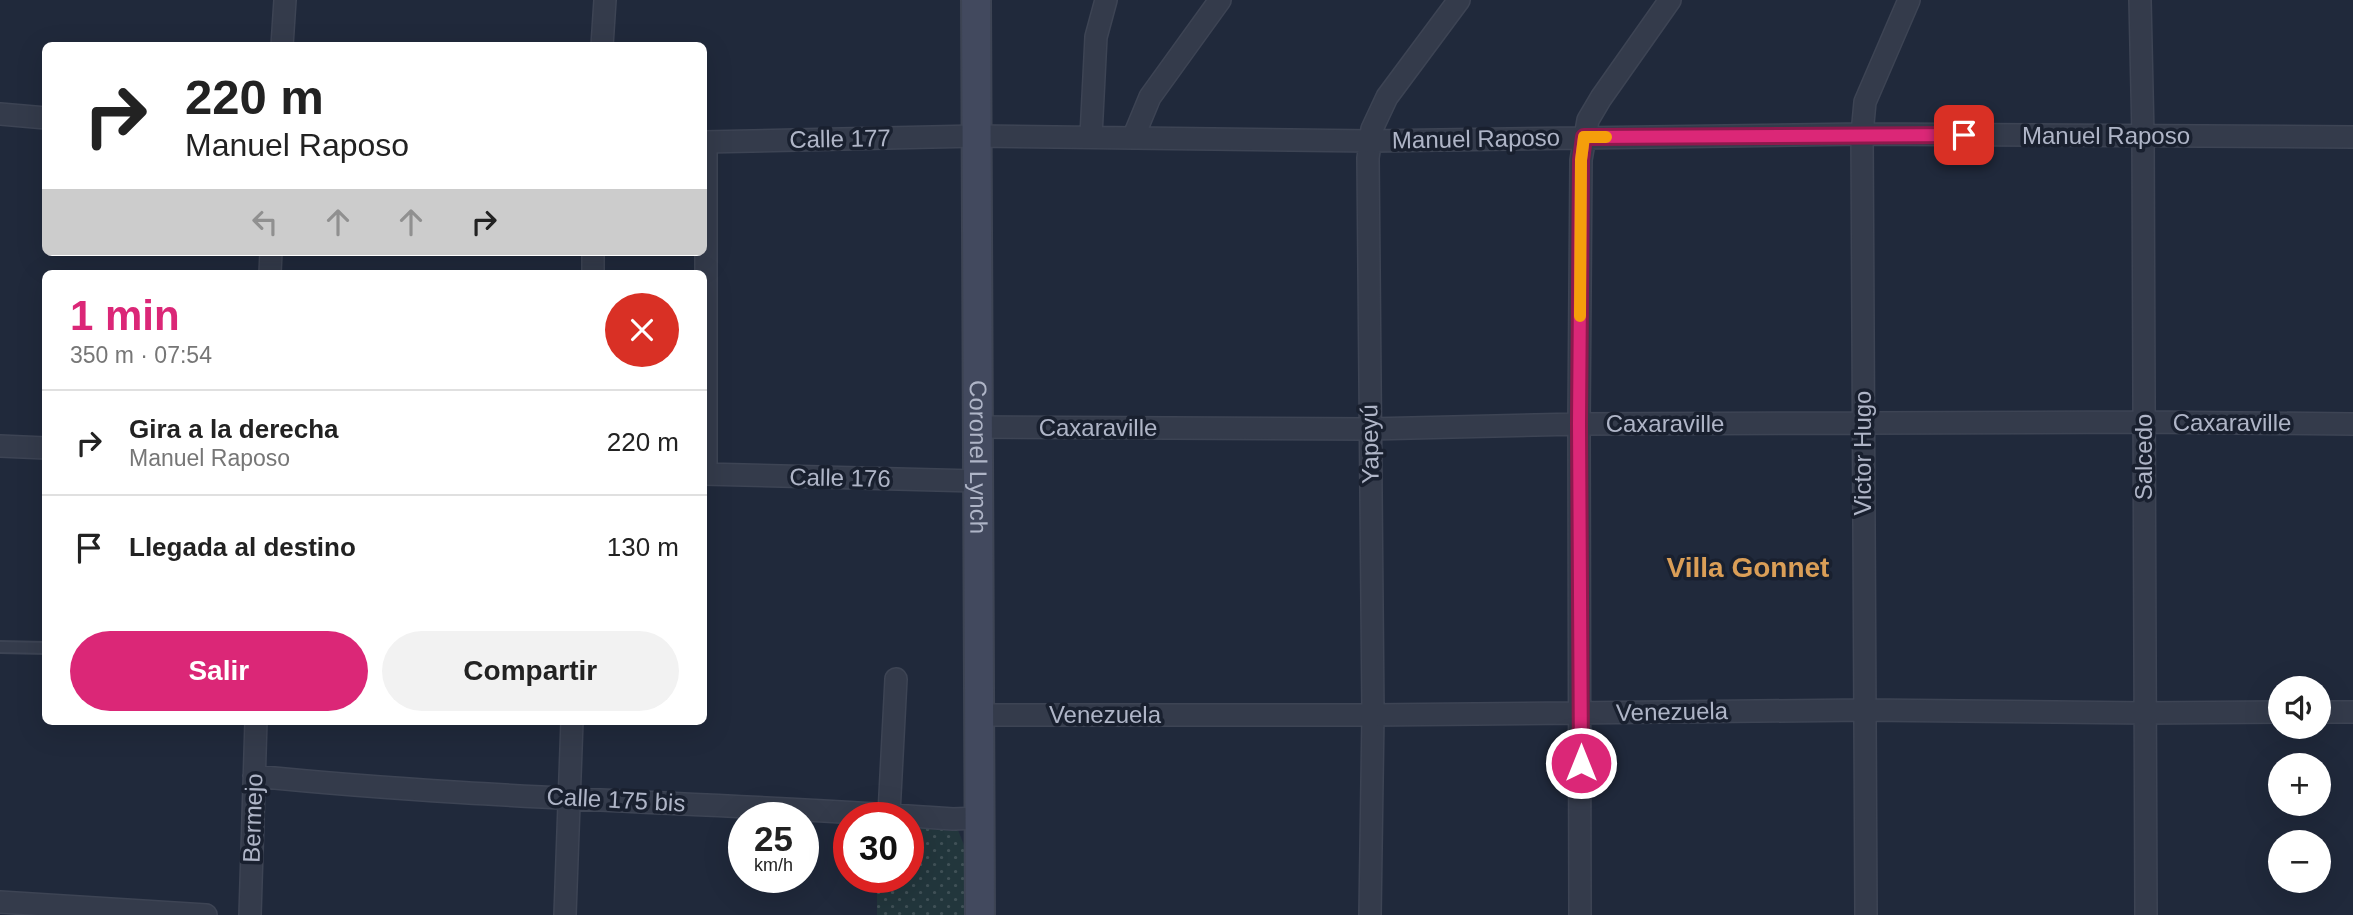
<!DOCTYPE html>
<html lang="es">
<meta charset="utf-8">
<style>
body{margin:0;font-family:Helvetica,sans-serif;background:#f2f2f2;color:#222;height:100vh;display:flex;flex-direction:column;font-size:26px;white-space:nowrap}
*{box-sizing:border-box;margin:0}
p{font-size:23px;color:#767676}
.icon{flex:none;width:38px;height:38px;fill:none;stroke:currentColor;stroke-width:2;stroke-linecap:round;stroke-linejoin:round}
.map{position:relative;flex:1;overflow:hidden}
.side{position:absolute;left:42px;top:270px;width:665px;height:455px;display:flex;flex-direction:column;background:#fff;border-radius:10px;box-shadow:0 7px 28px #0002}
.side>*{flex:none}
.banner{position:absolute;left:42px;top:42px;width:665px;height:214px;border-radius:10px;box-shadow:0 7px 28px #0002;background:#fff;color:#222;overflow:hidden}
.fabs{position:absolute;left:2268px;top:676px;display:grid;gap:14px}
.fabs a{display:grid;place-items:center;width:63px;height:63px;border-radius:50%;background:#fff;box-shadow:0 7px 28px #0002;font-size:35px}
.speed{position:absolute;left:728px;top:802px;display:flex;gap:14px;font-size:35px;font-weight:700;text-align:center}
.speed>*{display:grid;place-content:center;width:91px;height:91px;border-radius:50%;background:#fff;box-shadow:0 7px 28px #0002;line-height:1}
.speed small{font-size:18px;font-weight:400}
.speed .limit{border:10px solid #d22;background:#fff;color:#111}
.pin{position:absolute;display:grid;place-items:center;width:60px;height:60px;color:#fff;margin:-30px;border-radius:14px;box-shadow:0 4px 10px #0006}
.me{position:absolute;width:77px;margin:-38px;rotate:0deg;stroke-linejoin:round;filter:drop-shadow(0 0 5px #0008)}
.turn{display:flex;align-items:center;gap:24px;height:147px;padding:0 28px;font-size:32px}
.turn .icon{width:91px;height:91px;stroke-width:2.5}
.turn b{display:block;font-size:49px;line-height:60px}
.lanes{display:flex;align-items:center;height:66px;padding:0 28px;background:#0003;justify-content:center;gap:35px;direction:ltr}
.lanes .off{opacity:.35}
.round{display:grid;place-items:center;flex:none;width:74px;height:74px;border-radius:37px;background:#f2f2f2}
.overview{display:flex;align-items:center;justify-content:space-between;height:119px;padding:0 28px}
h1{font-size:42px;font-weight:700;line-height:52px;color:#db2777}
.button{display:flex;gap:14px;margin-top:auto;padding:14px 28px}
.button a{flex:1;height:80px;border-radius:42px;background:#db2777;color:#fff;font-size:28px;font-weight:700;line-height:80px;text-align:center}
.button a+a{background:#f2f2f2;color:#222}
ul{padding:0;list-style:none}
li{display:flex;align-items:center;gap:21px;height:105px;padding:0 28px;border-top:2px solid #e0e0e0}
li div{flex:1}
li b{display:block;font-size:26px}
li em{font-style:normal}
.map>svg:first-child{display:block}
.park{fill:url(#park-dots)}
.lines{fill:none;stroke-linecap:round;stroke-linejoin:round}
.service-casing{stroke:#3d4454;stroke-width:14}
.minor-casing{stroke:#3d4454;stroke-width:24}
.secondary-casing{stroke:#3d4454;stroke-width:32}
.service{stroke:#343b4b;stroke-width:10}
.minor{stroke:#343b4b;stroke-width:21}
.secondary{stroke:#42495e;stroke-width:28}
.route-casing{stroke:#8e194d;stroke-width:18}
.route{stroke:#db2777;stroke-width:12}
.slow{stroke:#f59e0b;stroke-width:12}
.labels{text-anchor:middle;stroke-width:7;stroke-linejoin:round;paint-order:stroke}
.street-label{font-size:24px;fill:#afb5c7;stroke:#19202f}
.quarter-label{font-size:28px;font-weight:bold;fill:#da9e57;stroke:#19202f}
</style>
<div class="map">
<svg width="2353" height="915" viewBox="0 0 2353 915">
<defs>
<pattern id="park-dots" width="8" height="8" patternUnits="userSpaceOnUse" patternTransform="scale(1.75)"><rect width="8" height="8" fill="#22363c"/><path d="M2 2h.1M6 6h.1" fill="none" stroke="#405157" stroke-width="1.8" stroke-linecap="round"/></pattern>
</defs>
<rect width="100%" height="100%" fill="#20293b"/>
<!-- park -->
<path class="park" d="M908 827 958 830 964 845 966 915H877V877H908Z"/>
<g class="lines">
<!-- service casing -->
<g class="service-casing">
<path id="service" d="M0 647 46 648"/>
</g>
<!-- minor casing -->
<g class="minor-casing">
<path id="minor" d="M2140 0 2143 136 2146 915
M282 46 285 0
M602 46 605 0
M0 114 46 118
M1091 136 1096 37 1106 0
M1133 138 1150 97 1220 0
M704 142 977 136 1371 141 1862 134 2353 137
M270 273 271 252
M593 273V252
M977 427 1370 429 1579 424 2144 422 2353 424
M0 446 46 448
M704 474 976 481
M706 474V142
M2319 712H2353
M979 715H1373L1865 710 2145 713 2280 712
M254 776C487 800 721 802 953 819L979 818
M889 814 896 679
M0 902 206 915
M250 915 256 721
M565 915 572 721
M1370 915 1373 715 1368 158 1372 129 1387 97 1459 0
M1580 915 1579 424 1581 160 1588 120 1601 98 1670 0
M1866 915 1862 134 1865 102 1909 0"/>
</g>
<!-- secondary casing -->
<g class="secondary-casing">
<g id="secondary">
<path id="s1" d="M976 0 980 915"/>
</g>
</g>
<!-- service -->
<use href="#service" class="service"/>
<!-- minor -->
<use href="#minor" class="minor"/>
<!-- secondary -->
<use href="#secondary" class="secondary"/>
</g>
<g class="lines">
<!-- route casing -->
<g class="route-casing">
<path id="route" d="M1581 763 1579 424 1581 160 1584 137 1964 135"/>
</g>
<!-- route -->
<use href="#route" class="route"/>
<!-- slow -->
<path class="slow" d="M1580 316 1581 160 1584 137H1606"/>
</g>
<g class="labels">
<!-- street labels -->
<g class="street-label">
<text x="2106" y="144">Manuel Raposo</text>
<text transform="translate(840 139) rotate(-1)" y="8">Calle 177</text>
<text transform="translate(1476 139) rotate(-1)" y="8">Manuel Raposo</text>
<text x="2232" y="431">Caxaraville</text>
<text x="1665" y="432">Caxaraville</text>
<text x="1098" y="436">Caxaraville</text>
<text transform="translate(1370 444) rotate(-91)" y="8">Yapeyú</text>
<text transform="translate(1863 453) rotate(-90)" y="8">Victor Hugo</text>
<text transform="translate(2144 457) rotate(-90)" y="8">Salcedo</text>
<text dy="8" stroke="none"><textPath href="#s1" startOffset="457">Coronel Lynch</textPath></text>
<text transform="translate(840 478) rotate(1)" y="8">Calle 176</text>
<text transform="translate(1672 712) rotate(-1)" y="8">Venezuela</text>
<text x="1105" y="723">Venezuela</text>
<text transform="translate(616 800) rotate(3)" y="8">Calle 175 bis</text>
<text transform="translate(253 818) rotate(-88)" y="8">Bermejo</text>
</g>
<!-- quarter labels -->
<g class="quarter-label">
<text x="1748" y="577">Villa Gonnet</text>
</g>
</g>
</svg>
<div class="fabs">
<a><svg class="icon" aria-label="sound" viewBox="0 0 24 24"><path d="M4 9h4l5-4v14l-5-4H4zM17 9q2 3 0 6"/></svg></a>
<a>+</a>
<a>−</a>
</div>
<div class="speed"><div>25<small>km/h</small></div><div class="limit">30</div></div>
<div class="pin" style="left:1964px;top:135px;background:#d93025"><svg class="icon" aria-label="arrive" viewBox="0 0 24 24"><path d="M6 21V4h12l-3 4 3 4H6"/></svg></div>
<svg class="me" style="left:1581px;top:763px" viewBox="-20 -20 40 40"><circle r="17" fill="#db2777" stroke="#fff" stroke-width="3"/><path d="M0-11L8 9 0 5-8 9z" fill="#fff"/></svg>
<div class="banner">
<div class="turn"><svg class="icon" aria-label="right" viewBox="0 0 24 24"><path d="M7 20v-9h11M14 6l5 5-5 5"/></svg><div><b>220 m</b>Manuel Raposo</div></div>
<div class="lanes"><svg class="icon off" aria-label="left" viewBox="0 0 24 24"><path d="M17 20v-9H6M10 6l-5 5 5 5"/></svg><svg class="icon off" aria-label="ahead" viewBox="0 0 24 24"><path d="M12 20V5M6 11l6-6 6 6"/></svg><svg class="icon off" aria-label="ahead" viewBox="0 0 24 24"><path d="M12 20V5M6 11l6-6 6 6"/></svg><svg class="icon" aria-label="right" viewBox="0 0 24 24"><path d="M7 20v-9h11M14 6l5 5-5 5"/></svg></div>
</div>
<section class="side">
<div class="overview"><div><h1>1 min</h1><p>350 m · 07:54</p></div><a class="round" style="background:#d93025;color:#fff"><svg class="icon" aria-label="close" viewBox="0 0 24 24"><path d="M6 6l12 12M18 6L6 18"/></svg></a></div>
<ul>
<li><svg class="icon" aria-label="right" viewBox="0 0 24 24"><path d="M7 20v-9h11M14 6l5 5-5 5"/></svg><div><b>Gira a la derecha</b><p>Manuel Raposo</p></div><em>220 m</em></li>
<li><svg class="icon" aria-label="arrive" viewBox="0 0 24 24"><path d="M6 21V4h12l-3 4 3 4H6"/></svg><div><b>Llegada al destino</b></div><em>130 m</em></li>
</ul>
<div class="button"><a>Salir</a><a>Compartir</a></div>
</section>
</div>
